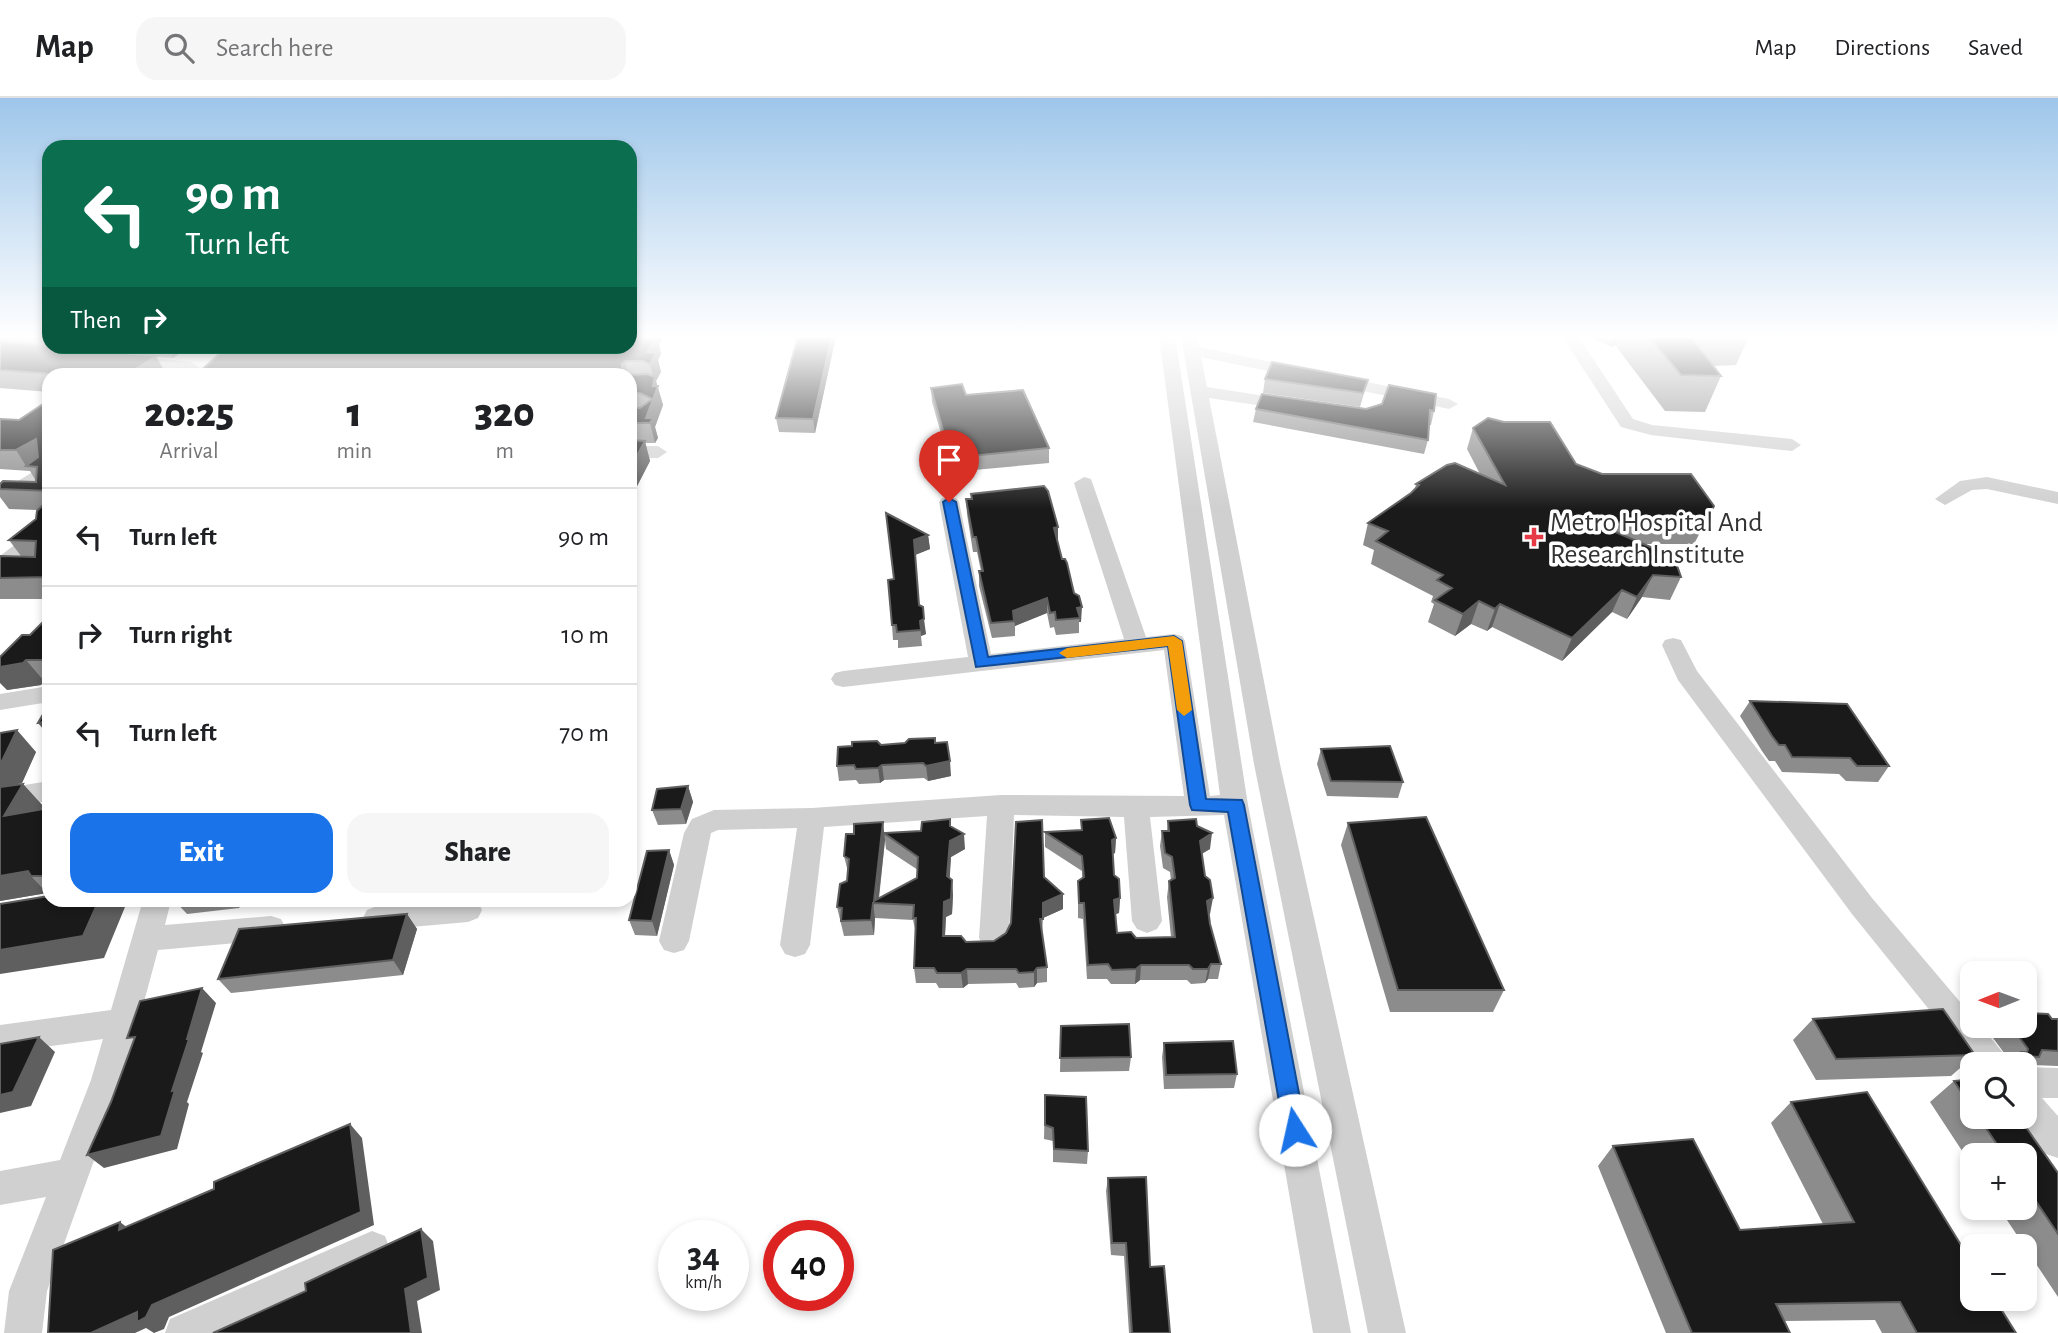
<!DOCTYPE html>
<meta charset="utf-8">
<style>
body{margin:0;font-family:"Alegreya Sans",sans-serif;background:#f6f6f6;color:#202124;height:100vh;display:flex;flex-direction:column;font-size:26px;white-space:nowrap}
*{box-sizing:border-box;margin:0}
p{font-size:23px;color:#757577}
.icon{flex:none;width:38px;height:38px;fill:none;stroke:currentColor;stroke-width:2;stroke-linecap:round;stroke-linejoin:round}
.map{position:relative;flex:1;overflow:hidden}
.side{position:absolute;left:42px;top:270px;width:595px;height:539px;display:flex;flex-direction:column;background:#fff;border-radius:21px;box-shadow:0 4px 10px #0003}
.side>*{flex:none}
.hud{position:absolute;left:42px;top:42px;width:595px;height:214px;border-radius:21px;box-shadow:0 4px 10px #0003;background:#0b6e4f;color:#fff;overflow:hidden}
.needle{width:46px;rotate:269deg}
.buttons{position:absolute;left:1960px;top:863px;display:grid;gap:14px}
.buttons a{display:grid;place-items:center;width:77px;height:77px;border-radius:14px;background:#fff;box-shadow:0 4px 10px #0003;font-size:35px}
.speed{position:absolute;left:658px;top:1122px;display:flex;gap:14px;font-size:35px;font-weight:700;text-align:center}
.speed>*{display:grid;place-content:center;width:91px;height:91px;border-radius:50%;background:#fff;box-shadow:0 4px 10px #0003;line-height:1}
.speed small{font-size:18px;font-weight:400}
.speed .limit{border:10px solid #d22;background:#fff;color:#111}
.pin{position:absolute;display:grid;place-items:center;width:60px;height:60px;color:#fff;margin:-72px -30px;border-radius:50% 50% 50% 0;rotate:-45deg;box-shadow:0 0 7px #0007}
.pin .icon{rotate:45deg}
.me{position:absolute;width:77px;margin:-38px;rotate:350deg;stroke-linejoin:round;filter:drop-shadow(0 0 5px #0008)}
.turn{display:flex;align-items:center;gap:24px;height:147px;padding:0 28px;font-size:32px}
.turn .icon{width:91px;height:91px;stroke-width:2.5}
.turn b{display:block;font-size:49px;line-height:60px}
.then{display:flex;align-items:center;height:66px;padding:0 28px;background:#0003;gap:14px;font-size:26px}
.eta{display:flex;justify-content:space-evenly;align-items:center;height:119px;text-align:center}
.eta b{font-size:42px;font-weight:800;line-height:49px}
.action{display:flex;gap:14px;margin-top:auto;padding:14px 28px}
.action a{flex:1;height:80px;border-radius:21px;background:#1a73e8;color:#fff;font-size:28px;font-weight:800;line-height:80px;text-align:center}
.action a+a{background:#f6f6f6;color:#202124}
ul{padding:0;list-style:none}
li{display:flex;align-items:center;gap:21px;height:98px;padding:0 28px;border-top:2px solid #e0e0e0}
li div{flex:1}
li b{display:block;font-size:26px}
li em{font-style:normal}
header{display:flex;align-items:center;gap:42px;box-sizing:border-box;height:98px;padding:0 35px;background:#fff;border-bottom:2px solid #e0e0e0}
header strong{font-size:33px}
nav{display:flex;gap:38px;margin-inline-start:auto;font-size:24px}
.search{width:490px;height:63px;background:#f6f6f6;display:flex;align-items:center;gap:18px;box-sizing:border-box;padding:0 24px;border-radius:21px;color:#757577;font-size:26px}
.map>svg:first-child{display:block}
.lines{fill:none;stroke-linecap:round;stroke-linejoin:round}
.minor{fill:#d0d0d0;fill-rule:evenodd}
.wall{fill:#8c8c8c;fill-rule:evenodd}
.shaded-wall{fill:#5f5f5f}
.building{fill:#1a1a1a;stroke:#5f5f5f;stroke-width:2}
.route{fill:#1a73e8;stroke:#114b97;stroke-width:2}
.slow{fill:#f59e0b}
.poi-dot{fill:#e63946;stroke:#fff;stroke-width:2.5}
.labels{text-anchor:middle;stroke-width:7;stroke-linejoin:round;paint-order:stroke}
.poi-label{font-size:28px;fill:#333;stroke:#fff;text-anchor:start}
</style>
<header>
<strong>Map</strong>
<div class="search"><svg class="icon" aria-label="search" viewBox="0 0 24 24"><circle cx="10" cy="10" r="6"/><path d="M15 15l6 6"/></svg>Search here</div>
<nav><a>Map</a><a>Directions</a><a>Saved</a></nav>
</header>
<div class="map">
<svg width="2058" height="1235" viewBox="0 0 2058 1235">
<rect width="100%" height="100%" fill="#fff"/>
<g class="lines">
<!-- minor -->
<path class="minor" d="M1159 238H1175L1248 707 1351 1235H1313L1224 717 1150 719 1162 823 1157 831 1147 835 1137 831 1132 823 1124 719 1014 717 1009 840 1004 849 994 852 984 849 979 840 987 718 824 729 810 847 805 856 795 859 785 856 780 847 797 730 718 732 711 735 689 843 684 852 674 855 664 852 659 843 684 735 692 721 714 712 812 710 1001 697 1184 698 1164 552 843 589 835 587 831 581 835 575 843 573 968 559 939 404 942 400H956L959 404 991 556 1124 541 1074 385 1084 379 1091 381 1146 539 1174 536 1182 538 1185 543 1210 698 1220 697Z
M1181 238H1197L1199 249 1449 301 1458 306 1449 311 1201 259 1207 289 1291 302 1300 307 1291 312 1209 300 1280 666 1406 1235H1368L1254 666Z
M1562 238H1578L1633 321 1652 327 1792 341 1801 347 1792 353 1651 337 1621 329Z
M129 258 191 264 199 269 193 276H176L178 273 123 267 121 263Z
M630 348H658L667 354 658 360H630Z
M49 364V379L19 399H5L2 395 5 391Z
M1987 379 2058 394V406L1987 391 1972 392 1945 407 1935 401 1960 383Z
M49 424V440L7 472 0 474V458L42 426Z
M1673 540 1681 542 1697 573 1872 800 1972 918V928H1981L2004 956 2009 966H1973L1852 816 1678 582 1662 547 1665 542Z
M49 588V604L0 612V596Z
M49 683V703L0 711V691Z
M143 802H171L165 827 271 818 281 821 286 830 281 839 271 842 158 852 123 982 47 1193 42 1235H4L9 1193 46 1099 0 1107V1073L60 1062 91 982 103 941 0 955V927L111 912Z
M453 802 478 804 482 812 478 820 468 824 377 832 367 828 363 820 367 812 377 808Z
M2025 969 2058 970V1000H2042L2058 1018V1060L2046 1056 2016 1018H2025Z
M372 1133 385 1138 390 1151 385 1164 227 1235H165L170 1221Z"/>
</g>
<!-- wall -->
<path class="wall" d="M0 238H49V248H190L173 260 156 259 166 276H49V294L0 290Z
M630 238H664L659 247 661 256 658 262 661 274 656 283 663 307 655 329 658 340 655 345H645L650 363 634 394 630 393V276H197L630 248Z
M798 238H836L815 335 779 334 776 320Z
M1586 238H1749L1736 267 1713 268 1721 278 1705 314 1665 313 1615 247 1612 249Z
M1265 281 1368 282 1360 309 1263 295Z
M931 290 966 297 1049 350V365L952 374 932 304Z
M49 302V501H0V458H21L9 442 36 421 37 412 9 411 0 399V386L36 384V383L30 373 0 371V321L19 322Z
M1256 311H1366L1434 313 1431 327H1429L1428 342 1424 356 1253 324Z
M1473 330 1576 366 1602 376 1714 408 1694 446H1644L1681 479 1670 502 1642 499 1627 521 1612 514 1562 563 1492 529 1487 533 1471 526 1455 538 1428 524 1434 506 1431 504 1433 498 1371 466 1374 452 1363 447 1368 425 1411 395 1415 391 1416 386 1480 376 1467 351Z
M971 396 1057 444 1081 524H1079V535L1056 537 1054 529 1050 530 1047 515 1015 528V538L992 540 979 488V473H981L977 454H973L967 416 966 401H971Z
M928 437 930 451 915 457 919 507 926 536 921 538 922 548 898 550V542H893L892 527 894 481Z
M49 518V583H44L41 587 7 592 30 537Z
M1750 603 1889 668 1878 684 1846 683 1839 676 1782 674 1775 663H1769L1762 653 1740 618Z
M0 635 36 654 22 685 12 687 23 686 43 708 40 712 49 710V797L47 795 0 803Z
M935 645 951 678 928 683 924 680 884 682 880 685 859 686 856 682 839 683 837 668 881 647Z
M1321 651 1403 684 1398 700 1327 698 1317 666Z
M688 688 693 704 686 726 658 727 652 712Z
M950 721 951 729 965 751 951 759 949 780 953 797 952 816 946 819 945 838 966 844 994 843 1006 835 1044 779 1063 811 1043 820 1042 836 1047 869V884L1037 885 1034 889 1019 890 1016 885 968 886 963 890H939L936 885H916L914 870 916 835 913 822 875 820 874 837 844 838 837 809 847 783 848 774 844 758 885 735 921 733ZM885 742 886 751 918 772 917 780 879 801Z
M1081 722 1116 740 1115 755 1113 756 1114 777 1120 800 1119 815 1115 816 1117 835 1136 840 1171 839 1167 799 1169 783 1171 782 1170 774 1163 770 1160 748 1162 733H1167L1168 723 1197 728 1210 751 1202 756 1210 816H1209L1210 826 1221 866 1218 881H1208L1205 885 1191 886 1187 882H1140L1135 886H1111L1107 881H1087L1083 821 1078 820V783L1082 780V773L1045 749V734L1081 732Z
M1348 725 1504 892 1493 914H1390L1341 747Z
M669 752 674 767 657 838 635 837 629 822Z
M174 802H274L241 805 239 810 187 816Z
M407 816 417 831 403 877 231 895 218 881Z
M1813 921 1975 957 1951 978 1816 982 1793 942Z
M2052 921H2058V968L2030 967 2025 971V966H2007L2010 963 1985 929 1987 928H2025Z
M1061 928 1131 959 1129 973 1060 974Z
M1164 945 1237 976 1234 990 1164 991 1162 959Z
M1972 981V1018H2018L2058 1075V1199L1999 1110H2025V1057H1972V1068L1930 1004 1954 983Z
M1045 997 1088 1053 1087 1066 1053 1064V1043L1044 1041Z
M1791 1004 2016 1235H1882L1875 1222 1784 1223 1790 1235H1666L1598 1068 1613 1048 1740 1132 1823 1126 1771 1025Z
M1108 1080 1150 1169 1170 1235H1129L1124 1158 1111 1157 1106 1093Z"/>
<!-- shaded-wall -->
<path class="shaded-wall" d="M656 238H664L659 247 661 256 658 262 661 274 656 283 663 307 655 329 658 340 655 345 650 325 646 320 655 296 653 288 654 283 647 254Z
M832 238H836L815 335 813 321Z
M1616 238H1618L1615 247 1612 249Z
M167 248H190L173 260Z
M156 258 166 276H128Z
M625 263 628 276H623L622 266Z
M36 341 49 361 26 368 16 352Z
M645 343 650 363 634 394 630 379V370Z
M1058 429V444L1054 430Z
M928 437 930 451 915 457 914 442Z
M1653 477 1642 499 1627 521 1637 499Z
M1622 492 1612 514 1562 563 1572 540Z
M1047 500V515L1015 528 1013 513Z
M1479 503 1471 526 1455 538 1463 516Z
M1500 506 1492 529 1487 533 1495 511Z
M1082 509 1081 524H1079L1080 520 1077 510Z
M924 521 926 536 921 538 920 523Z
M26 562 44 583 41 587 7 592 0 585V569Z
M49 623V638L38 625Z
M17 632 36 654 22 685 0 690V663Z
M950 663 951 678 928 683 926 668Z
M882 667 884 682 880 685 878 670Z
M23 686 43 708 24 740 4 718Z
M688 688 693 704 686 726 681 711Z
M950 721 951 737 964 736 965 751 951 759 949 793 947 778Z
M883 724 885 742 878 805H875Z
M1212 735 1210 751 1197 758 1200 743Z
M1116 740 1115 755 1110 757 1112 742Z
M669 752 674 767 657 838 652 823Z
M28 773 31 778 47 795 0 803V778Z
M952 782 953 797 952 816 946 819 944 853 943 838 944 804Z
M1063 796V811L1043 820V805Z
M1120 800 1119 815 1113 817 1114 802Z
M1213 800 1210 816 1204 818 1207 803Z
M99 802H122L121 805 125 809 104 860 0 876V852Z
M232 802H237L241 805 239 810Z
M873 805 875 820 874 837 871 822Z
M407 816 417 831 403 877 393 862Z
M1211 866 1208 881 1205 885 1208 871Z
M1141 867 1140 882 1135 886 1136 871Z
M1037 870V885L1034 889V874Z
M967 871 968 886 963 890 961 875Z
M202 890 216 905 201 954 203 955 187 1004 189 1006 177 1051 104 1070 87 1057 172 993Z
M39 939 55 954 31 1008 0 1015V997Z
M350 1026 362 1040 374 1127 169 1219 164 1231 154 1235 146 1230 135 1235H91L152 1207Z
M120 1124 137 1137 119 1132Z
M421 1131 433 1143 440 1192 417 1203 422 1235H411L405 1191Z"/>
<!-- building -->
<path class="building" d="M651 238H656L647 254 656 255 650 266 643 263H625L622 266 623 276H197L228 248H630V240H645Z
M798 238H832L813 321 776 320Z
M1648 238H1690L1721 278 1681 277Z
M0 243 49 248 156 258 128 276H53L0 272Z
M1272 264 1368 282 1363 295 1265 281Z
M647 276 655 279 653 288H658L646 320H653L650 325H630V309L640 310 652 301 640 295H630V277Z
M962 286 966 297 1023 292 1049 350 951 360 931 290Z
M1389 287 1436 296 1434 313 1430 312 1428 342 1256 311 1262 296 1366 311 1382 306Z
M49 302V393L0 391V386L3 383 36 384 37 369 26 368 38 359 36 341 16 352H0V321L19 322Z
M1488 320 1504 324H1550L1576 366 1602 376H1691L1714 408 1705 425 1592 424 1674 459 1681 479 1653 477 1637 499 1622 492 1572 540 1500 506 1495 511 1479 503 1463 516 1435 502 1452 490 1437 482 1443 477 1376 443 1388 433 1368 425 1411 395 1419 387 1416 386 1447 367 1455 365 1505 387 1473 330Z
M630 342 645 343 630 370Z
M1044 388 1048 393 1058 429 1054 430 1062 461H1065L1067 465 1074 495 1079 498 1082 509 1077 510 1080 520 1056 522 1055 514 1050 515 1047 500 1013 513 1014 523 991 525 979 473H983L976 439H973L966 401H972L971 396Z
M49 401V479L0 480V458L35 459 36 443 9 442 36 421 37 413Z
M886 415 928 437 914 442 919 507 923 509 924 521 920 523 921 532 897 534 896 527H892L888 482 894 481Z
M49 518V562H26L23 565 0 569V559L22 537H30Z
M1750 603 1847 606 1889 668H1857L1850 660 1792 659 1785 647H1779L1772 638Z
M49 606V623L38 625Z
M17 632 2 663H0V635Z
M935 640V645L947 644 950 663 926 668 923 665 882 667 878 670 856 671 854 667 837 668 838 649 852 648V644L877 643 881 647 905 645 909 641Z
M1390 648 1403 684 1331 683 1321 651Z
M23 686 4 718 49 710V778H31L28 773 0 778V689Z
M688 688 681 711 652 712 657 691Z
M1426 719 1504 892H1398L1348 725Z
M1109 720 1116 740 1112 742 1114 777 1119 781 1120 800 1114 802 1117 835 1131 834 1136 840 1175 839 1169 783 1175 780 1172 759 1165 755 1162 733H1169L1168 723 1196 721 1197 728 1212 735 1200 743 1205 778 1210 782 1213 800 1207 803 1210 826 1221 866H1211L1208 871H1193L1189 867H1141L1136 871 1112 872 1108 866 1088 867 1084 805H1079L1078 783 1084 779 1082 758 1045 734 1082 732 1081 722Z
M950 721V728L964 736 950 743 947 778 952 782 951 801 944 804 943 838H961L966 844 994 843 1006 835 1011 825 1016 724 1042 722 1044 779 1063 796 1043 805V821H1040L1047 869 1037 870 1034 874 1019 875 1016 871H967L961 875H937L934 870H914L916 820H913L914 807 873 805 871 822 841 823 842 810 837 809 840 786 847 783 849 761 844 758 846 736H854V726L883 724 874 803 917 780 918 759 884 735 921 733 922 724Z
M669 752 652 823 629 822 647 753Z
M49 798V802H99L83 838 0 852V806Z
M407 816 393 862 218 881 239 831Z
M202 890 187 941H189L172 993 175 992 161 1038 87 1057 111 1004 135 939 127 940 140 903Z
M1943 911 1975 957 1836 961 1813 921Z
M2025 915 2048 916 2052 921H2058V953L2042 952 2039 959 2023 958 2021 954H2027L2028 951 2011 928H2025Z
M1129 926 1131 959 1060 960 1061 928Z
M39 939 13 994 0 997V946Z
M1233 943 1237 976 1166 977 1164 945Z
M1972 981V1010L1954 983Z
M1867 994 1972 1165V1200H1994L2016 1235H1917L1900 1204 1776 1206 1790 1235H1692L1613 1048 1693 1041 1740 1132 1854 1124 1791 1004Z
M1045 997 1086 999 1088 1053 1054 1051 1053 1030 1045 1027Z
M1978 1018H2018L2058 1075V1136L2025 1087V1057H2004Z
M350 1026 361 1114 152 1207 146 1219 137 1224V1214L91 1235H48L53 1152 120 1124 119 1132 214 1091V1084Z
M1146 1079 1150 1169 1164 1168 1170 1235H1132L1126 1145H1112L1108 1080Z
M421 1131 428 1180 405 1191 411 1235H213L306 1193 305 1185Z"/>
<!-- sky -->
<linearGradient id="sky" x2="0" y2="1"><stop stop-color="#9ec6ea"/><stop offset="0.58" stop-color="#fff"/><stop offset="1" stop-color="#fff" stop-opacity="0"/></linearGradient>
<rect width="2058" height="411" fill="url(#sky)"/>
<!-- route -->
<path class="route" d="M949 400 956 404 988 559 1174 538 1182 543 1206 701 1242 702 1244 707 1306 1032 1302 1039 1295 1042 1287 1039 1284 1032 1228 714 1192 712 1190 707 1168 548 976 569 943 404Z"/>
<!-- slow -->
<path class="slow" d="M1174 538 1182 543 1192 612 1184 618 1177 612 1168 548 1067 560 1059 555 1067 550Z"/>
<!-- markers -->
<path class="poi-dot" d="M1530.5 428.5h7v7h7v7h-7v7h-7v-7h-7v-7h7z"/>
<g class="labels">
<!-- poi labels -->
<g class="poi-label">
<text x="1550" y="433">Metro Hospital And<tspan x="1550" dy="32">Research Institute</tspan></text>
</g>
</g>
</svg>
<div class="buttons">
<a><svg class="needle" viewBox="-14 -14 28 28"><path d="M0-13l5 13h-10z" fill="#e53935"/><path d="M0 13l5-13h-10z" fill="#757577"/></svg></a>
<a><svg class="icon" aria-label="search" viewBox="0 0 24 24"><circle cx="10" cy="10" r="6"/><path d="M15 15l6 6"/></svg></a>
<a>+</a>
<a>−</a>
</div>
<div class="speed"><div>34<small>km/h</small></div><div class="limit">40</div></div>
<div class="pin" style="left:949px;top:404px;background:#d93025"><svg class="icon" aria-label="arrive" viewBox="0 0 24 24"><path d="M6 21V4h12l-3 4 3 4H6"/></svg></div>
<svg class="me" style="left:1295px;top:1032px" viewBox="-20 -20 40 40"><circle r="19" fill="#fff"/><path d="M0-13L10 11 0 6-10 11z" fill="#1a73e8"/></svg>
<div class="hud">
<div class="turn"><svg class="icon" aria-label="left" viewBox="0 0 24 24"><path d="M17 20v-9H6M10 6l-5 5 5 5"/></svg><div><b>90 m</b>Turn left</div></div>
<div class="then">Then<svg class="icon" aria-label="right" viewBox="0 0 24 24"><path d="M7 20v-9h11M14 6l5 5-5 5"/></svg></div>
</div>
<section class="side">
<div class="eta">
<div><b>20:25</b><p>Arrival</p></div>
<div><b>1</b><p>min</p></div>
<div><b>320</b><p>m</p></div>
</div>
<ul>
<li><svg class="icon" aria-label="left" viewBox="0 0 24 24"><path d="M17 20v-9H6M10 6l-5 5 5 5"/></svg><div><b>Turn left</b></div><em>90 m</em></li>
<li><svg class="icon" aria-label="right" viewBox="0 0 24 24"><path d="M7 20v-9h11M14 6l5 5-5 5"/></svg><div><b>Turn right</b></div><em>10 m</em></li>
<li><svg class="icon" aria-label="left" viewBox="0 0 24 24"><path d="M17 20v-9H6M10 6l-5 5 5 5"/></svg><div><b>Turn left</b></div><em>70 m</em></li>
</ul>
<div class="action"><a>Exit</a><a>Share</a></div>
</section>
</div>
